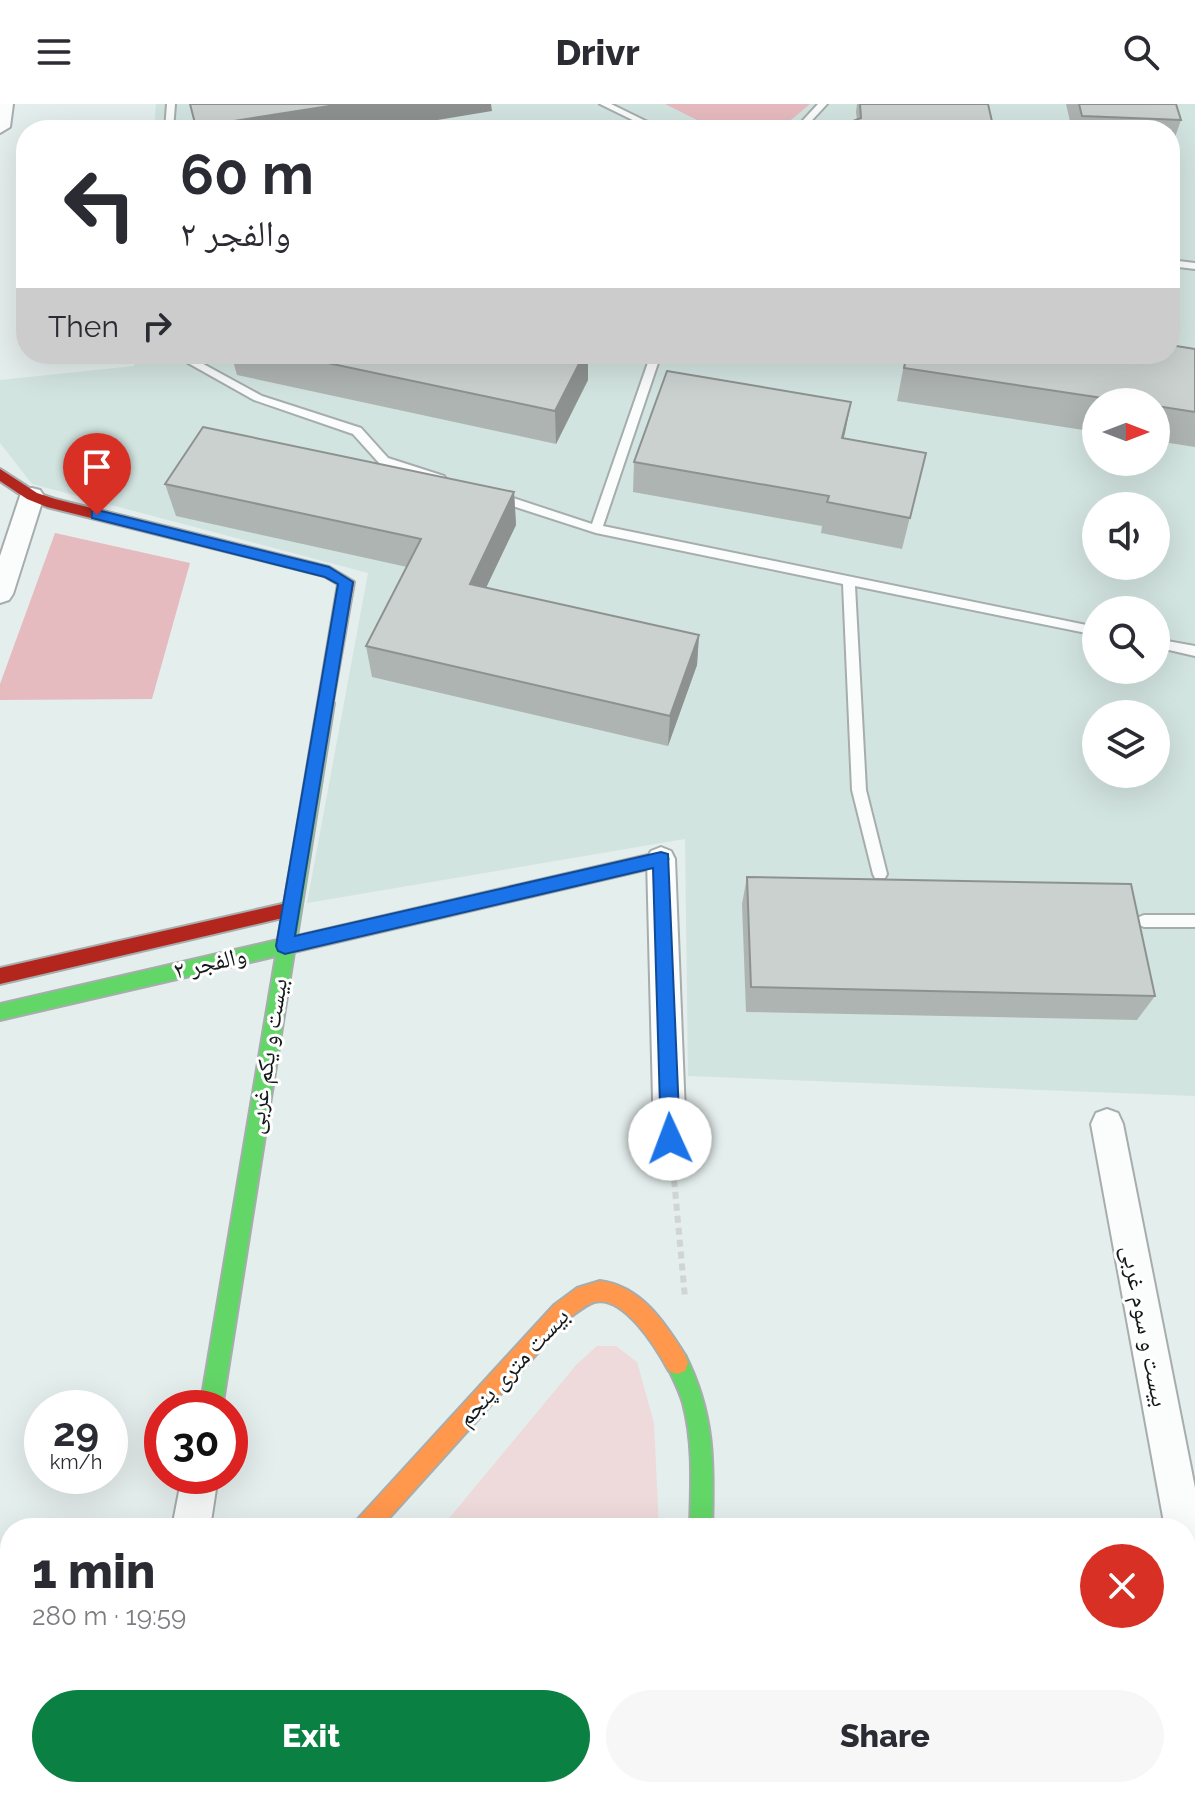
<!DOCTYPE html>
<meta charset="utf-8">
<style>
body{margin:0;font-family:Raleway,"Noto Naskh Arabic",sans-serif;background:#f7f7f7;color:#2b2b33;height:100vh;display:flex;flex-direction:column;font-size:30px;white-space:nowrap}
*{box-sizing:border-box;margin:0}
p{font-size:26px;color:#7c7c81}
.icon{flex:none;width:44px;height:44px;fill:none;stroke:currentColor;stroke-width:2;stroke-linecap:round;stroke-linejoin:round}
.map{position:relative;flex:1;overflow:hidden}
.side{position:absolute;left:0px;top:1414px;width:1196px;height:280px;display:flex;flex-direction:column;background:#fff;border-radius:32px 32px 0 0;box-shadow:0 8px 32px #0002}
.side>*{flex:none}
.banner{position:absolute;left:16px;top:16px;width:1164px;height:244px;border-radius:32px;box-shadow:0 8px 32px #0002;background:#fff;color:#2b2b33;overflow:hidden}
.needle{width:52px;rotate:90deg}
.controls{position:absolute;left:1082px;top:284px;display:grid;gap:16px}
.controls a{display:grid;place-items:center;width:88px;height:88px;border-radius:50%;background:#fff;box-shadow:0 8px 32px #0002;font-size:40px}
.speed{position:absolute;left:24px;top:1286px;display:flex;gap:16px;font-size:40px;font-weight:700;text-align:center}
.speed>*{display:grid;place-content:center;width:104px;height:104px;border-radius:50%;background:#fff;box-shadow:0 8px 32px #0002;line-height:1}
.speed small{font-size:20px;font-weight:400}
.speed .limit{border:12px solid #d22;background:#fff;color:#111}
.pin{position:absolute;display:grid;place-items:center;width:68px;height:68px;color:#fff;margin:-82px -34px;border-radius:50% 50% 50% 0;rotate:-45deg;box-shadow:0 0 8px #0007}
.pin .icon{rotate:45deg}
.me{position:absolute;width:88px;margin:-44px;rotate:358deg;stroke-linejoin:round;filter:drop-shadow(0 0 6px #0008)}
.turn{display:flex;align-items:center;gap:28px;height:168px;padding:0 32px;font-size:36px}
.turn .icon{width:104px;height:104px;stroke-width:2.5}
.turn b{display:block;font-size:56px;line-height:68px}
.then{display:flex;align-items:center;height:76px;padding:0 32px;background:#0003;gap:16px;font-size:30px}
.round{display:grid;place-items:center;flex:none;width:84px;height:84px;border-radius:42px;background:#f7f7f7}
.headline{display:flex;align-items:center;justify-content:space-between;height:136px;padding:0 32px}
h1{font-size:48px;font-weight:800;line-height:60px}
.cta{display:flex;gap:16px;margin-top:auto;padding:16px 32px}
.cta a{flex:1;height:92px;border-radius:48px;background:#0b8043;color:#fff;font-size:32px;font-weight:800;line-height:92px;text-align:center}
.cta a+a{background:#f7f7f7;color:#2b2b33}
header{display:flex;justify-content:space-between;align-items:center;height:104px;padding:0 32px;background:#fff;font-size:36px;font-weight:800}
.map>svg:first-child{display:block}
.built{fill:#d2e4e0;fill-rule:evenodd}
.green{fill:#eedadb}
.forest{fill:#e6bbc0}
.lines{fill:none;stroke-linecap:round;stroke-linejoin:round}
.lane-casing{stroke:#a6adac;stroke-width:4}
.street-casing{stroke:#a6adac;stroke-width:4}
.fast-casing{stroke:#a6adac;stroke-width:4}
.slow-casing{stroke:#a6adac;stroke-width:4}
.jam-casing{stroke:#a6adac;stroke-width:4}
.path{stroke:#d1d4d4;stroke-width:6;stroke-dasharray:7 5;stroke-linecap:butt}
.lane{fill:#fbfcfc;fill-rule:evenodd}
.street{fill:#fbfcfc;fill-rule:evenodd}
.fast{fill:#63d668;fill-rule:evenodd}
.slow{fill:#ff974d;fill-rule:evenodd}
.jam{fill:#b3261e;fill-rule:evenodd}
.wall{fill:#aeb4b2}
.shaded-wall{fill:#8d9291}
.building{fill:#cad1cf;stroke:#8d9291;stroke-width:2}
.route{fill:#1a73e8;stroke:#114b97;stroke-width:2}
.labels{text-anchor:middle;stroke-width:6;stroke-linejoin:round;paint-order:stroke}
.street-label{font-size:24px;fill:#131918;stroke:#fff}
</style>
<header><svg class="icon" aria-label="menu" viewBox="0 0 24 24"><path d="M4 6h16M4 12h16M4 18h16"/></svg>Drivr<svg class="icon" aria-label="search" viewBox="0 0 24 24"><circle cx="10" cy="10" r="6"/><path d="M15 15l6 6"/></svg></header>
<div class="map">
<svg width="1195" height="1694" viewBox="0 0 1195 1694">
<rect width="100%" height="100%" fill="#e4eeec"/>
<!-- built -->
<path class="built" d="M156 0H1195V992L688 972 685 735 307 799 368 469 32 380 0 339V276L134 262 135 250H1170V26H154ZM1096 298H1156V358H1096ZM1096 402H1156V462H1096ZM1096 506H1156V566H1096ZM1096 610H1156V670H1096Z"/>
<!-- green -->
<path class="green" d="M597 1242H616L637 1258 654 1319 659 1424H441L577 1260Z"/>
<!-- forest -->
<path class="forest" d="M665 0H810L779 26H717Z
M55 429 190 459 152 595 0 596V580Z"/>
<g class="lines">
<!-- lane casing -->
<g class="lane-casing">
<path id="lane" d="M167 0H175L173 26H165Z
M600 0H611L664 26H653Z
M818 0H827L803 26H794Z
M1170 156 1195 159V165L1170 162Z
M172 250H185L262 292 361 324 388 354 444 372 446 375 440 379 380 360 353 330 254 296Z
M651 250H661L603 422 1096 523V531L855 482 866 686 887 770 885 774H875L873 770 852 686 843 480 596 429 494 396 492 393 498 389 592 420Z
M1156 535 1195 542V552L1156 543Z
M1144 811H1195V823H1144L1139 821 1137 817 1139 813Z"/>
</g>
<!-- street casing -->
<g class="street-casing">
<path id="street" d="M0 0H13L10 23 0 29Z
M32 384 40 386 44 392 13 490 9 496 0 499V452L20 392 24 386Z
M661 743 671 747 675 755 686 1035 681 1046 670 1050 659 1046 654 1035 647 755 651 747Z
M1107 1005 1118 1009 1123 1020 1195 1384V1503L1186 1500V1424H1165L1091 1020 1096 1009Z
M182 1372H218L210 1424H172Z
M102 1684H171L169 1694H97Z
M683 1684H725V1694H683Z"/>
</g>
<!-- fast casing -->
<g class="fast-casing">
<path id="fast" d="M326 593 334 599 297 832 661 748 667 750 670 755 667 760 661 762 294 848 222 1304H200L276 852 0 916V900L278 836 318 599Z
M677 1248 685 1251C715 1310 714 1360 712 1424H690C691 1383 694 1340 683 1299 679 1285 672 1273 666 1259L669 1251Z"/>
</g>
<!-- slow casing -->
<g class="slow-casing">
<path id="slow" d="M600 1177C641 1182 665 1219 685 1251L688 1259 685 1267 677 1270 669 1267C657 1245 624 1190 594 1198 585 1201 576 1209 568 1215L380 1424H354L357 1416 554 1201 577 1184Z"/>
</g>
<!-- jam casing -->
<g class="jam-casing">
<path id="jam" d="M0 365 37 389 55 395 329 463 354 478 332 603 326 605 318 599 338 480 324 472 47 403 27 395 0 377Z
M291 798 297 800 300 805 297 810 291 812 0 880V864Z"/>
</g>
<!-- path -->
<path class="path" d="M673 1064 685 1194"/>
<!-- lane -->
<use href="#lane" class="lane"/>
<!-- street -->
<use href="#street" class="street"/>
<!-- fast -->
<use href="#fast" class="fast"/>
<!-- slow -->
<use href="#slow" class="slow"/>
<!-- jam -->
<use href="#jam" class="jam"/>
</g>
<!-- wall -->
<path class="wall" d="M857 0H988L857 16 856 8Z
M1066 0H1176L1181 16 1172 42H1170V26H1072Z
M1195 245V343L1156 337V298H1096V328L897 297 906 250H1170Z
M231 250H588V276L556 340 237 271Z
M844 334 926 349 902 445 821 429 822 422 633 388 634 358Z
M165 380 514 388 516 421 486 484 699 531 697 561 668 642 372 573 366 542 407 463 176 412Z
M747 773 1155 892 1137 916 746 908 742 800Z"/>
<!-- shaded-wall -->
<path class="shaded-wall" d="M342 0H491L492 7 377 26H197L196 23Z
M584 250H588V276L556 340 555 307Z
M851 298 845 329 836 364 842 334Z
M514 388 516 421 473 511 470 480Z
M699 531 697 561 668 642 670 612Z"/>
<!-- building -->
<path class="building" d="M190 0H342L196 23Z
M860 0H988L994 26H830L861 14Z
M1079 0H1176L1181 16 1082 12Z
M1170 241 1195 245V308L1156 302V298H1129L904 264 907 250H1170Z
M285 250H584L555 307Z
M667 267 851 298 842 334 926 349 910 414 827 398 829 392 634 358Z
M203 323 514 388 470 480 699 531 670 612 366 542 421 435 165 380Z
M747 773 1131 780 1155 892 751 883Z"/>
<!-- route -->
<path class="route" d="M97 406 329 463 353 478 295 832 661 748 668 750 680 1035 677 1041 670 1044 663 1041 661 1035 653 764 285 850 278 847 276 842 338 480 325 473 92 414V407Z"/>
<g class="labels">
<!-- street labels -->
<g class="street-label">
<text transform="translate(210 859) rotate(-13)" y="8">والفجر ۲</text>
<text transform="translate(267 952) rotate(-81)" y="8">بیست و یکم غربی</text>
<text transform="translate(1145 1222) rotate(79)" y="8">بیست و سوم غربی</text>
<text transform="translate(513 1263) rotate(-47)" y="8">بیست متری پنجم</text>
</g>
</g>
</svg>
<div class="controls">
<a><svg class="needle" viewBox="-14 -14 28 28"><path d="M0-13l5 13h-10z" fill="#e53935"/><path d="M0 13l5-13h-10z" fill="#7c7c81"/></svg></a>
<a><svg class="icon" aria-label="sound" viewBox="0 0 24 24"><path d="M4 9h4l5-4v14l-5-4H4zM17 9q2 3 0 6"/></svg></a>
<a><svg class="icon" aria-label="search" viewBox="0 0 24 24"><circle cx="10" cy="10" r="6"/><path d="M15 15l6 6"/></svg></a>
<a><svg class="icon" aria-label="layers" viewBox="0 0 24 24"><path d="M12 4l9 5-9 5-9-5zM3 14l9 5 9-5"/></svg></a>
</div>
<div class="speed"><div>29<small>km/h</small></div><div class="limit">30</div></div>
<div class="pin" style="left:97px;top:411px;background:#d93025"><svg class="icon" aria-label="arrive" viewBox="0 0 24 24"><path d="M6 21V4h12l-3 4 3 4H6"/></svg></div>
<svg class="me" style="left:670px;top:1035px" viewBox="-20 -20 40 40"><circle r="19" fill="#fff"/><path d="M0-13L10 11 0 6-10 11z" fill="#1a73e8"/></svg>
<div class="banner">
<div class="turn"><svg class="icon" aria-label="left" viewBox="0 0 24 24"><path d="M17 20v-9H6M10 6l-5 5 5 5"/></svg><div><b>60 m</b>والفجر ۲</div></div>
<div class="then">Then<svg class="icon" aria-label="right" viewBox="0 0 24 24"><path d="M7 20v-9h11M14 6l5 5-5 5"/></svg></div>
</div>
<section class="side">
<div class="headline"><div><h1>1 min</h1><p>280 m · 19:59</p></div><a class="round" style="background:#d93025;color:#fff"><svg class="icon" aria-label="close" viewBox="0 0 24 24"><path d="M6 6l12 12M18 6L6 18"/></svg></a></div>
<div class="cta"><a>Exit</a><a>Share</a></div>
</section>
</div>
